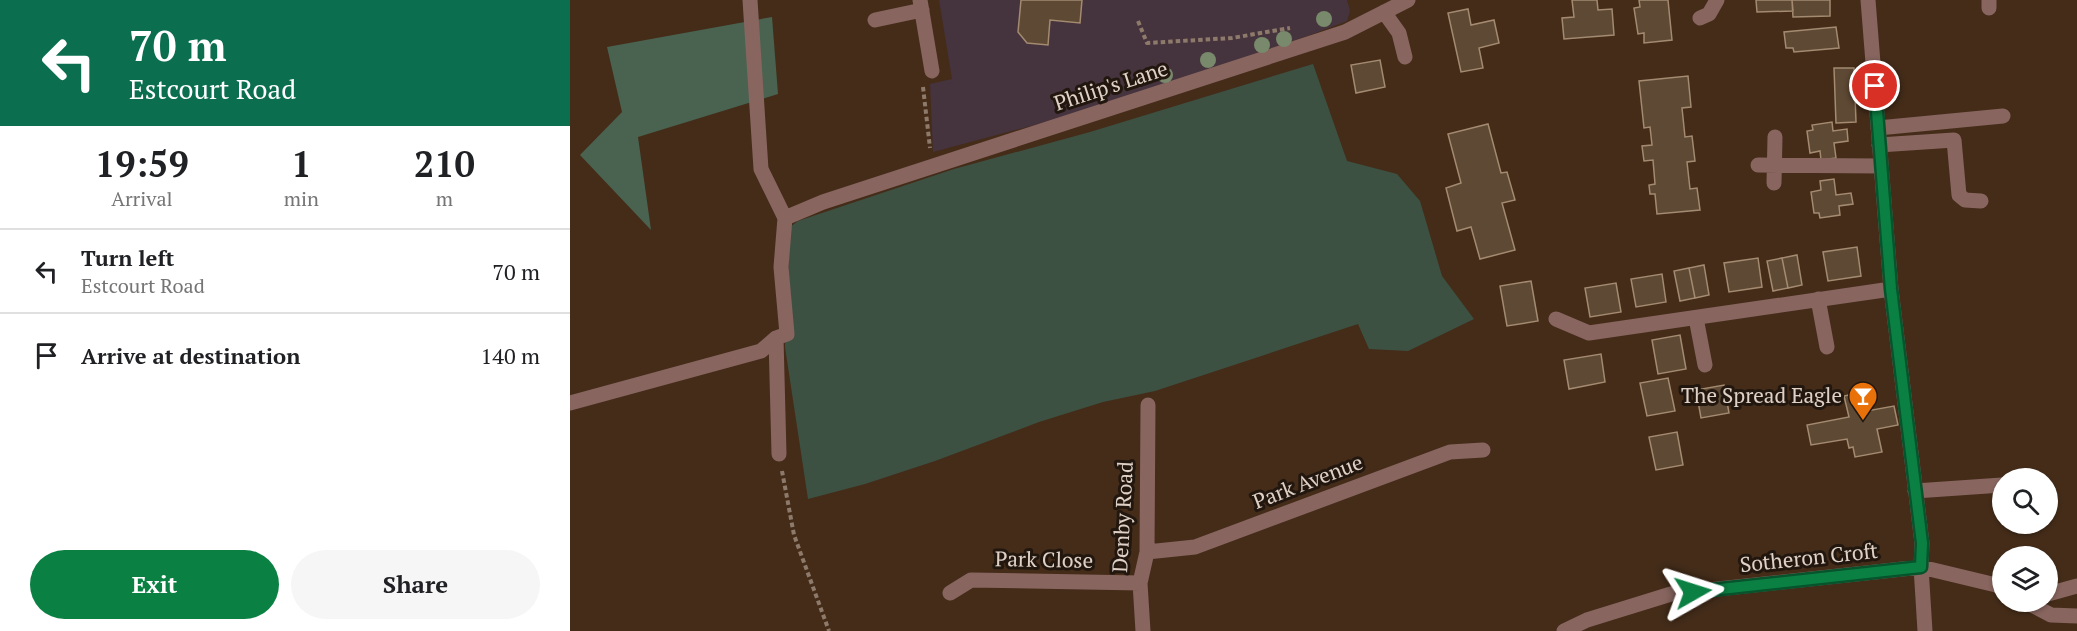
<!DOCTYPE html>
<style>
body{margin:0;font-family:"PT Serif",serif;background:#f6f6f6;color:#202124;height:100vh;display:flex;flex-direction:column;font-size:22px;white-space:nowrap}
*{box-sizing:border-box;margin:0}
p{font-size:20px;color:#757577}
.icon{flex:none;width:33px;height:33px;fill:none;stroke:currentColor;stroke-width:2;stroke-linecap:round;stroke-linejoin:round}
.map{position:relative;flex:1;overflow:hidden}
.panel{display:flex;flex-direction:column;background:#fff;width:570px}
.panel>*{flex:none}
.guide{background:#0b6e4f;color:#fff;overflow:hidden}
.buttons{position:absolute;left:1422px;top:468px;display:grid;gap:12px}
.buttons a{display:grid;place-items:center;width:66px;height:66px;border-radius:50%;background:#fff;box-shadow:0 2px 4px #0004;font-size:30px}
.pin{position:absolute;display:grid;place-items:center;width:51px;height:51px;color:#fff;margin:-26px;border:3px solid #fff;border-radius:50%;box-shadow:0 2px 6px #0007}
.me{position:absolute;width:66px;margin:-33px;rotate:84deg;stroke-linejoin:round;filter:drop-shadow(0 0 4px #0008)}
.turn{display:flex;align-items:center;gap:21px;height:126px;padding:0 30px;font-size:27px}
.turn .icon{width:78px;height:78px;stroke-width:2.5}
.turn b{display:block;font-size:42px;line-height:51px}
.eta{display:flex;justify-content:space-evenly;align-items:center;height:102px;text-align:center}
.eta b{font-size:36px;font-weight:800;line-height:42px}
.button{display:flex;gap:12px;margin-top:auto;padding:12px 30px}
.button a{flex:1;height:69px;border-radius:36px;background:#0b8043;color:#fff;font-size:24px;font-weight:800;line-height:69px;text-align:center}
.button a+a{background:#f6f6f6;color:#202124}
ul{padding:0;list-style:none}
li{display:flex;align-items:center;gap:18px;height:84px;padding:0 30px;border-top:2px solid #e0e0e0}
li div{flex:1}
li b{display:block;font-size:22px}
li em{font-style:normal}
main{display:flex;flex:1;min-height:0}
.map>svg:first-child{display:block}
.education{fill:#45333d}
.green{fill:#3d5142}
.forest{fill:#496350}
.building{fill:#5e4934;stroke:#a38a71;stroke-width:1.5}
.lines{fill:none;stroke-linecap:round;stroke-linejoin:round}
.path{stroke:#8e7a6b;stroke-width:4;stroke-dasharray:4.5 3;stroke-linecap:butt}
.minor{stroke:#88655f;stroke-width:15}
.tree{fill:#78896c}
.route-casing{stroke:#07532c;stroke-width:15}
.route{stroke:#0b8043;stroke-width:10}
.labels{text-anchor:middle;stroke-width:6;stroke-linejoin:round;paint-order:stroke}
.street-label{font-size:21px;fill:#e0d1c6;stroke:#22170f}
.poi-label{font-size:21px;fill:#e0d1c6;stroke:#22170f;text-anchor:end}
</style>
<main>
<section class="panel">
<div class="guide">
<div class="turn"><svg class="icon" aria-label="left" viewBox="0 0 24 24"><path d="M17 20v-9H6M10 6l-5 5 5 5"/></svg><div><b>70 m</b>Estcourt Road</div></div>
</div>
<div class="eta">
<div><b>19:59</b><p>Arrival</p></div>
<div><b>1</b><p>min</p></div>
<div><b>210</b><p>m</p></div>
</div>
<ul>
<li><svg class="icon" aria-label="left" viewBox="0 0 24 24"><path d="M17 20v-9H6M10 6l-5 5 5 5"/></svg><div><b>Turn left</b><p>Estcourt Road</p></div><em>70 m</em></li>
<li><svg class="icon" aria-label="arrive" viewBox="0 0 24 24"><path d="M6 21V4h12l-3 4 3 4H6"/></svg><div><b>Arrive at destination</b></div><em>140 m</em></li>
</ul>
<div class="button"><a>Exit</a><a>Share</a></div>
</section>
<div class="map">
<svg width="1507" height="631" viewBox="0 0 1507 631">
<rect width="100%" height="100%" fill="#442c19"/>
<!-- education -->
<path class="education" d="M369 0H777L780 11 777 21 743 34 517 111 363 152 360 84 382 79Z"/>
<!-- green -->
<path class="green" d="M743 64 777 161 827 174 850 201 872 276 904 319 838 351 799 349 788 324 585 391 533 402 469 422 365 461 295 484 238 499 215 347 220 227 228 221 384 169 520 132Z"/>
<!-- forest -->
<path class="forest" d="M202 17 208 94 68 137 81 230 10 155 52 112 37 47Z"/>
<!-- building -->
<path class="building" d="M451 0H512L510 23 480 20 478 45 457 43 448 32Z
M1002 0H1027L1028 10 1042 9 1044 35 994 39 992 18 1004 17Z
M1069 0H1098L1102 40 1074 43V33L1068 34 1064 8 1070 7Z
M1186 0H1222L1223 11 1187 12Z
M1222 0H1260V16L1223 17Z
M898 9 901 25 924 20 929 43 909 48 913 68 891 72 878 13Z
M1266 27 1269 48 1224 52 1223 48H1216L1214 32Z
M810 60 815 87 786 93 781 65Z
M1264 68H1284L1286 122 1266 123Z
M1118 76 1121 107 1112 108 1115 137 1122 136 1125 161 1117 162 1120 189 1127 188 1130 210 1087 214 1085 194H1080L1079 185 1085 184 1083 160 1074 161 1072 146 1082 145 1080 127 1074 128 1069 81Z
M1262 122 1263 131 1277 129 1278 141 1264 143 1266 158 1251 160 1250 151 1240 153 1237 131 1243 130 1242 125Z
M918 124 931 173 937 172 945 200 932 203 945 250 910 259 901 227 887 231 876 188 891 183 878 134Z
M1264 179 1266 195 1281 193 1283 204 1269 206 1270 215 1250 218 1249 213H1244L1241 192 1251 190 1250 181Z
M1287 247 1291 276 1258 281 1253 252Z
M1227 255 1232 285 1218 288 1212 258Z
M1188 258 1192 287 1159 292 1154 263Z
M1212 258 1218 288 1203 291 1197 261Z
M1134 265 1139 295 1125 298 1119 268Z
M1119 268 1125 298 1110 301 1104 271Z
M1092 274 1096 302 1066 307 1061 279Z
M961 281 968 321 937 326 930 286Z
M1046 283 1051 312 1020 317 1015 288Z
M1110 335 1116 369 1088 374 1082 340Z
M1031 354 1035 382 999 389 994 360Z
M1098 378 1105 411 1077 416 1070 383Z
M1154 385 1159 413 1131 418 1126 390Z
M1293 392 1297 411 1324 406 1328 425 1307 429 1312 452 1285 457 1283 447 1279 448 1277 439 1241 445 1237 425 1279 417 1274 396Z
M1107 432 1113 465 1086 470 1079 437Z"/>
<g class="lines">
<!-- path -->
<path class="path" d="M568 21 577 43 662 38 720 28
M353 87 360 148
M212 471 224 535 259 631"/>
<!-- minor -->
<path class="minor" d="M180 0 191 169 215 218
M350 0 362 71
M1298 0 1321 289 1352 543 1351 567 1355 631
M1419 8V0
M814 12 829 33 835 57
M1130 18 1139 14 1147 0
M305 20 352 10
M1308 128 1433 116
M1309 145 1384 140 1389 195 1395 200 1411 201
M1188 165 1311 166
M1204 183 1205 137
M1248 299 1257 347
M1126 318 1135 365
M986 319 1019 333 1321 289
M206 338 209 454
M0 403 191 351 206 338 217 334 211 267 215 218 253 202 775 32 838 0
M1345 491 1432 485
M577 552 625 547 880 452 913 450
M380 593 401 580 570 583
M1478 594 1507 586
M1456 602 1481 615 1507 616
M573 631 570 583 577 552 578 405
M994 631 1017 620 1101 594 1351 567 1426 585 1432 588"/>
</g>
<!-- trees -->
<g class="tree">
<circle cx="754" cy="19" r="8"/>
<circle cx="714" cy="39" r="8"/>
<circle cx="692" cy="45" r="8"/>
<circle cx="638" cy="60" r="8"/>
<circle cx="595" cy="75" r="8"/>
</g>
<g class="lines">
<!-- route casing -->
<g class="route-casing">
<path id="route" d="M1123 592 1351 567 1352 543 1321 289 1305 86"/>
</g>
<!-- route -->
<use href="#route" class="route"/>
</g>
<!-- icons -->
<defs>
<g id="bar-pin" transform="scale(1.5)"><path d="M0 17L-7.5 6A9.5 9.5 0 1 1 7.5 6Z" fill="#e8710a" stroke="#22170f"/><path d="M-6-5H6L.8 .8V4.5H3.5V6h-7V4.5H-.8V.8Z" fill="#fff"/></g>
</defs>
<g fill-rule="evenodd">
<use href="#bar-pin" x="1293" y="396"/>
</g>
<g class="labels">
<!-- street labels -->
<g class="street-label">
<text transform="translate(541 86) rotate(-18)" y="7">Philip's Lane</text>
<text transform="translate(738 482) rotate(-21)" y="7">Park Avenue</text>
<text transform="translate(553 517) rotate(-87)" y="7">Denby Road</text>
<text transform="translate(1239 558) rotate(-6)" y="7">Sotheron Croft</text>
<text transform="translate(474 560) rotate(1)" y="7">Park Close</text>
</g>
<!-- poi labels -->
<g class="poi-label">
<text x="1272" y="403">The Spread Eagle</text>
</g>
</g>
</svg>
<div class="buttons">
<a><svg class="icon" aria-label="search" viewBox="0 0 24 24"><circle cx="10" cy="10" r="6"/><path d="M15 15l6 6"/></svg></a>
<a><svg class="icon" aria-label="layers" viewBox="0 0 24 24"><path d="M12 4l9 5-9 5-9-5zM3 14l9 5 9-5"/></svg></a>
</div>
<div class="pin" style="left:1305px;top:86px;background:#d93025"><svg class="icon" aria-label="arrive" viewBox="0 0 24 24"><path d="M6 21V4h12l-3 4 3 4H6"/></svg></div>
<svg class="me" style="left:1123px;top:592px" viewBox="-20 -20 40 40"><path d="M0-17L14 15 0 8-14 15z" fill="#0b8043" stroke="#fff" stroke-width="4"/></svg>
</div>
</main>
